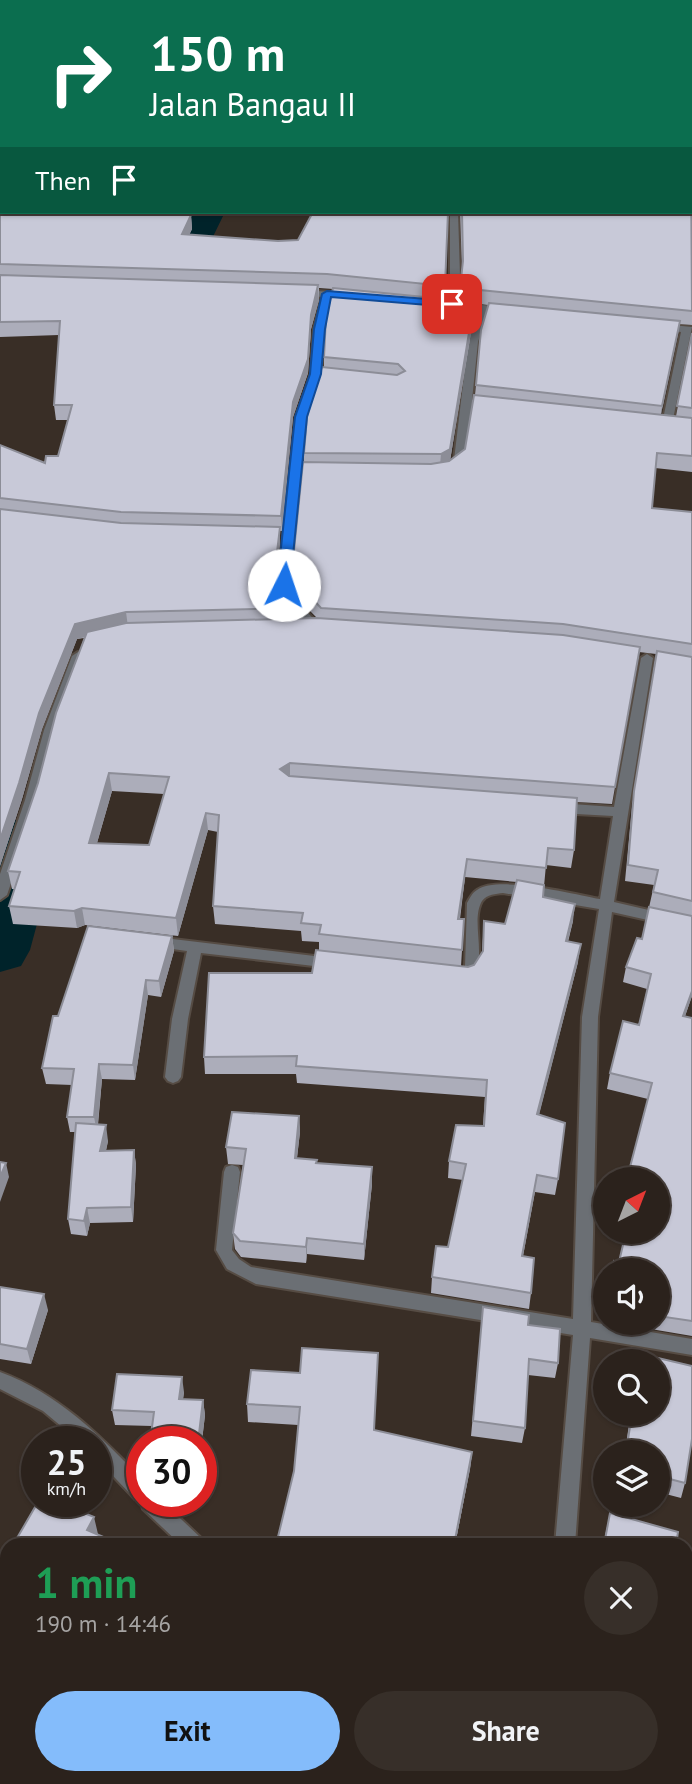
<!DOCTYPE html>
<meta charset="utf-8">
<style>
body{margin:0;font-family:"PT Sans",sans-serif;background:#372f29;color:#f1f3f6;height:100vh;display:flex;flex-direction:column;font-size:26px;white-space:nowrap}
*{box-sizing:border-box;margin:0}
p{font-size:23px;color:#a6a4a3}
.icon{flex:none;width:38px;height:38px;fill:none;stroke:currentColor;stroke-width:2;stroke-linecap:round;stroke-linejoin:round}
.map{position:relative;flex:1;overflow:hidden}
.details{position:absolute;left:0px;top:1538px;width:693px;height:247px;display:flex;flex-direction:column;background:#2b221c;border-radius:21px 21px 0 0;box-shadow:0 2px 5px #0004,0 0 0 2px #473f3b}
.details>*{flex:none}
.guide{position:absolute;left:0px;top:0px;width:693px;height:214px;box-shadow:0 2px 5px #0004,0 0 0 2px #473f3b;background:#0b6e4f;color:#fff;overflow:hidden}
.needle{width:46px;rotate:42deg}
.buttons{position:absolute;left:593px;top:1167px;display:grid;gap:14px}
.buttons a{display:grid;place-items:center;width:77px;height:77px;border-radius:50%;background:#2b221c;box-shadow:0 2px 5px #0004,0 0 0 2px #473f3b;font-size:35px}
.speed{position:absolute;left:21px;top:1426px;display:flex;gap:14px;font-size:35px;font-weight:700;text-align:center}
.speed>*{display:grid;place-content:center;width:91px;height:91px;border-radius:50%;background:#2b221c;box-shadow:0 2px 5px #0004,0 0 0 2px #473f3b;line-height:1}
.speed small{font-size:18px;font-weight:400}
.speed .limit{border:10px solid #d22;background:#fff;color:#111}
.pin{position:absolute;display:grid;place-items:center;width:60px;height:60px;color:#fff;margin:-30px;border-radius:14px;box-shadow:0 4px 10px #0006}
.me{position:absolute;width:77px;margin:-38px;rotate:4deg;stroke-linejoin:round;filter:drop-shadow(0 0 5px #0008)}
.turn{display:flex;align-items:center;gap:24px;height:147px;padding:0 35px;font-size:32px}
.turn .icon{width:91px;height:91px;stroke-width:2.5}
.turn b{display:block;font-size:49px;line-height:60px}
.then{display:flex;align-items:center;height:66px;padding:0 35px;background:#0003;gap:14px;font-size:26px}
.round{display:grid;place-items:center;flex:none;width:74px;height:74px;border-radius:37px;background:#372f29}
.overview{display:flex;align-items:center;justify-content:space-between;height:119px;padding:0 35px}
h1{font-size:42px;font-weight:600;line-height:52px;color:#1e9e55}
.primary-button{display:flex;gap:14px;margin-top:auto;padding:14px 35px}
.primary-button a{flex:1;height:80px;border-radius:42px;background:#84bcfb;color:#111;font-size:28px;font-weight:600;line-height:80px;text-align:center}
.primary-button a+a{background:#372f29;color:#f1f3f6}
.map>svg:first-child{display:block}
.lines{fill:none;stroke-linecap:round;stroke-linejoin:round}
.river{fill:#00232a;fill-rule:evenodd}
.minor-casing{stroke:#564c44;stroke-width:4}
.minor{fill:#6b6f74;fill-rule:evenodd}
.wall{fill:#acadba;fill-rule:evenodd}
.shaded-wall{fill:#8c8d97}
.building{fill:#c8c9d8;stroke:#8c8d97;stroke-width:2;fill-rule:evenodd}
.route{fill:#1a73e8;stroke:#114b97;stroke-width:2}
</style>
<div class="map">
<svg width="692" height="1784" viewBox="0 0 692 1784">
<rect width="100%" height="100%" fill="#392e26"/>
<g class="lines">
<!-- river -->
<path class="river" d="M190 212H225L204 255 208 305 202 319 188 323 174 319C168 310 170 303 169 292 165 256 171 243 190 212Z
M33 816 53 821 61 835 30 950 21 966 0 972V852L13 821Z"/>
<!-- minor casing -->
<g class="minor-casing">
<path id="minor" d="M450 212H458L460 275 456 303 506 307 511 310 506 313 487 311 478 342 472 400 489 402 494 405 489 408 472 406 464 461 451 472 446 469 454 460 468 342 478 310 451 307 446 304 450 275Z
M300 290 349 293 354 296 349 299 331 298 324 329 321 374 306 417 301 468H320L325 471 320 474H301L290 585 292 596 323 629 317 633 313 632 282 599 278 585 296 417 311 374 314 329 322 297 297 295V291Z
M662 324 692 327 672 424 667 427 662 424 681 332 659 329 657 327Z
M78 652 84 656 56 730 39 800 7 895 0 900V874L25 800 44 730 72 656Z
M647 654 653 658 614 902 692 920V930L612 912 598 1017 591 1322 692 1339V1355L590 1338 575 1545H555L573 1335 256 1284 227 1269 216 1250 224 1172 226 1167 232 1165 238 1167 240 1172 232 1250 239 1259 251 1267 573 1319 582 1017 599 909 503 893C496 894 487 894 482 901 470 922 488 955 472 980H457L455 976 465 967 467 903C470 898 472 893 477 890 498 875 573 894 600 899L613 816 558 813 551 808 558 803 614 807 641 658Z
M156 937 331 958 336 959 338 963 336 967 331 968 201 953 188 1019 181 1077 178 1081 173 1083 168 1081 165 1077 172 1019 187 951 151 946 149 942 151 938Z
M0 1372C59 1394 99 1435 142 1479V1502H163L201 1538 204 1545H181L143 1509 141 1502 135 1499 96 1458V1442H80L43 1411 0 1389Z
M686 1676 692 1678V1698L686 1696Z"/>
</g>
<!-- minor -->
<use href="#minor" class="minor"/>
</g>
<!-- wall -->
<path class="wall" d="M0 0H692V325L679 324 661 414 676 416 692 333V472L655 468 652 508 692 512V996L685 1016 692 1018V1336L627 1325V1323H658V1270L619 1262 658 1180H627L648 1099 607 1089 610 1073 639 1025 647 989 623 982 626 967 642 939 654 885 625 881 632 807 656 654 639 652 612 804 577 802 574 850 571 868 546 865 543 897 573 921 568 942 578 962 539 1114 558 1179 555 1195 535 1192 523 1256 531 1293 529 1309 431 1293 432 1277 448 1247 463 1180 448 1178 449 1161 483 1126 485 1097 297 1083 296 1074H205L204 1057 312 973 319 950V942L302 941 301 931 215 924 213 906 218 832 208 830 178 936 85 925 77 928 13 924 9 906 15 889H12L8 871 38 783 84 638 77 639 42 729 22 799 0 866V445L45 463 58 456 68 420H56L54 405 59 335 0 337ZM2 2H691V212H460L462 268 459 301 445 299 448 212 298 240 278 241 189 235 192 229 191 215 166 214 167 212H2ZM319 288 333 289 324 357V368L304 453V462L292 570 293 585 294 595 317 618 301 619V608L277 582 276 578 280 543V531H282L293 417 308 373 311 329 319 300ZM474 303 488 305 481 330 475 395 465 449 450 461 474 314ZM112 791 164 794 149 845 97 843ZM465 877 517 882 505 924 484 921 482 953 474 965 468 967 461 966 464 919H460Z
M172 936 174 951 161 997 148 995 135 1080 102 1079 98 1125 108 1141 106 1150H134L136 1165 133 1222 90 1223 87 1236 71 1234 68 1219 75 1132H70L67 1117 72 1085 46 1084 42 1068 58 1016Z
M299 1116 300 1132 297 1158 317 1163 372 1184 364 1260 307 1254 306 1263 241 1257 235 1249 233 1233 243 1165 228 1164 226 1147Z
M0 1287 48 1310 31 1364 0 1359Z
M483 1307 528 1325 558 1363 555 1378 528 1375 525 1428 522 1443 471 1436Z
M624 1350 692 1366V1439L685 1483 681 1498 658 1492V1452H625L629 1424 611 1420 612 1414H658V1362H621Z
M251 1370 374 1430 472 1452 470 1469 455 1545H276L294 1471 298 1425 248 1422 247 1404Z
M184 1392 183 1399 203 1400 205 1415 201 1449V1442L152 1426 115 1425 112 1410Z
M610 1513 676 1545H603Z
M7 1556V1626L0 1623V1569Z
M111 1778H686L692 1784H109Z"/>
<!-- shaded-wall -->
<path class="shaded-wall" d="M371 0H381V2H363Z
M191 215 192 229 183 248 182 234Z
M318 285 319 300 311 329 308 373 293 417 282 531 281 516 293 402 311 315Z
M474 302V314L450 461 440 466 441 454Z
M680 321 678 334 660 419 662 406Z
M280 527V543L275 585V569Z
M126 612 128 627 77 639 42 729 22 799 0 866V840L39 713 75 624Z
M290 763V780L280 769Z
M109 773 112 791 92 860 89 843Z
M206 813 208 830 178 936 176 918Z
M467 859 465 877 457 936 458 919Z
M575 904 573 921 563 959 566 941Z
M82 908 85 925 77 928 74 911Z
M172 936 174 951 161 997 159 981Z
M581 944 578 962 535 1131 537 1114Z
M146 980 148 995 135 1080 133 1065Z
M692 991V996L680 1031 683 1016Z
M99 1064 102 1079 97 1132 94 1117Z
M299 1116 300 1132 295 1174V1158Z
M106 1125 108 1141 103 1166 100 1151Z
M134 1150 136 1165 133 1222 131 1207Z
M6 1163 9 1177 0 1202V1177Z
M372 1167V1184L364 1260V1244Z
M87 1208 90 1223 87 1236 84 1221Z
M307 1238V1254L306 1263V1247Z
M44 1294 48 1310 31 1364 27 1349Z
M182 1377 184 1392 181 1414 179 1399Z
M203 1400 205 1415 201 1449V1442H198Z
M472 1452 470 1469 455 1545H454Z
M94 1517 98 1534 92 1545 87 1530Z"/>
<!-- building -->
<path class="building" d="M2 0H371L363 2H2Z
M381 0H692V15L691 2H382Z
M0 6H2V53L0 52Z
M691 23H692V70H691Z
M2 55V129H0V60Z
M691 77H692V158H691Z
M0 137H2V179H0Z
M691 166 692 311 460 288 463 261 462 212H691Z
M0 188H2V212H160L159 213 191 215 182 234 278 241 298 240 313 212H448L445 286 327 274 0 264Z
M0 275 318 285 311 315 308 359 293 402 281 516 121 512 0 498V445L45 463 46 456H58L72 405H54L60 321 0 322Z
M333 288 474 302 450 449 441 454 304 453 308 405 322 367 397 375 405 371 398 364 324 357 326 317Z
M489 303 680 321 662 406 476 385 481 330Z
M692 333V408L677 406Z
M474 395 692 418V456L657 453 652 508 692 512V644L563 624 321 608 294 579 292 570 303 462 431 464 449 461 465 449Z
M0 509 121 523 280 527 275 569 277 582 301 608 126 612 75 624 39 713 19 783 0 840Z
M317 618 563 635 640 647 615 787 290 763 280 769 289 776 577 798 574 850 548 848 546 868 467 859 458 919H464L462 950 319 934 321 925 301 923 303 913 213 906 219 815 206 813 176 918 82 908 74 911 9 906 20 872 8 871 38 783 56 713 87 632 126 623ZM109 773 169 777 149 845 89 843Z
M657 651 692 657V901L653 892 658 870 628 865 634 791Z
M517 880 544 885 543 897 575 904 566 941 581 944 537 1114 565 1123 558 1179 537 1175 522 1256 534 1258 531 1293 432 1277 436 1246 448 1247 466 1164 449 1161 456 1125 484 1126 487 1080 296 1066 297 1056 204 1057 209 973H312L316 950 468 967 474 965 483 951 484 921 505 924Z
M649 907 692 916V991L683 1016 692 1018V1321L658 1316V1270H612L614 1261 619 1262 626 1232H658V1180H638L639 1174 629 1171 652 1083 610 1073 623 1021 639 1025 651 974 626 967 637 938 642 939Z
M88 926 172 936 159 981 146 980 133 1065 99 1064 94 1117H67L74 1069 42 1068 53 1016H58Z
M232 1112 299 1116 295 1158 317 1160 316 1163 372 1167 364 1244 307 1238 306 1247 240 1241 233 1233 246 1149 226 1147Z
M76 1123 106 1125 100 1151 134 1150 131 1207 87 1208 84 1221 68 1219Z
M0 1162 6 1163 0 1177Z
M0 1287 44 1294 27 1349 0 1344Z
M483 1307 529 1315 528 1325 560 1329 558 1363 529 1359 525 1428 473 1421Z
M302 1348 378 1353 374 1430 472 1452 454 1545H276L294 1471 300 1407 247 1404 251 1370 300 1373Z
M624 1350 692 1366V1439L685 1483 658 1476V1452H626L632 1414H658V1362H622Z
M117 1374 182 1377 179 1399 203 1400 198 1442H150L154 1412 112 1410Z
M38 1502H58L94 1517 87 1530 122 1545H13Z
M610 1513 678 1532 676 1545H604Z
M7 1556V1613L0 1610V1569Z
M686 1703 692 1704V1784H669L645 1778 644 1784H555L529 1778H686Z
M111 1778H499L498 1784H109Z"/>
<!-- route -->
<path class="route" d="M327 291 452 301 457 304 452 307 331 297 325 329 321 374 307 417 290 585 284 589 277 585 295 417 310 374 314 329 322 294Z"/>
</svg>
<div class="buttons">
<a><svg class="needle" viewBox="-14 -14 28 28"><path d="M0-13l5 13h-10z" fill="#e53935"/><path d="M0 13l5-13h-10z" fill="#a6a4a3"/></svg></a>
<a><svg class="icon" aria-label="sound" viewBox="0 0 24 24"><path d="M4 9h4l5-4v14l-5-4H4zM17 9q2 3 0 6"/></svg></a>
<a><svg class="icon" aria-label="search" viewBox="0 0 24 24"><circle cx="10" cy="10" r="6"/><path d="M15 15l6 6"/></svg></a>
<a><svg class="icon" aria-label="layers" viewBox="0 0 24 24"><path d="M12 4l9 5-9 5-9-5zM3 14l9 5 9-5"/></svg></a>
</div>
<div class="speed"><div>25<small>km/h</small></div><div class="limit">30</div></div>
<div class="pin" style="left:452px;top:304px;background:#d93025"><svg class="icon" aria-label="arrive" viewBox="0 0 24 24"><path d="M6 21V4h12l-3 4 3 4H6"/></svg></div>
<svg class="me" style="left:284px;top:585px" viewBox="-20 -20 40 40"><circle r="19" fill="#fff"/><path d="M0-13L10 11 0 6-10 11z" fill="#1a73e8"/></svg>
<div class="guide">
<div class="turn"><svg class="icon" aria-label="right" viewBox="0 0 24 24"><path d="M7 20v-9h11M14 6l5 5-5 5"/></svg><div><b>150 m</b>Jalan Bangau II</div></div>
<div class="then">Then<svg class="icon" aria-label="arrive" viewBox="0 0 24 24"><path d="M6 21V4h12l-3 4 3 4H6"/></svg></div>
</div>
<section class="details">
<div class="overview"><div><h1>1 min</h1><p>190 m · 14:46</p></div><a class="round"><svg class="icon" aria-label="close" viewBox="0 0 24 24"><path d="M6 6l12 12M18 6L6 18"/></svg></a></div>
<div class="primary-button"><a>Exit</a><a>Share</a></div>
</section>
</div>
